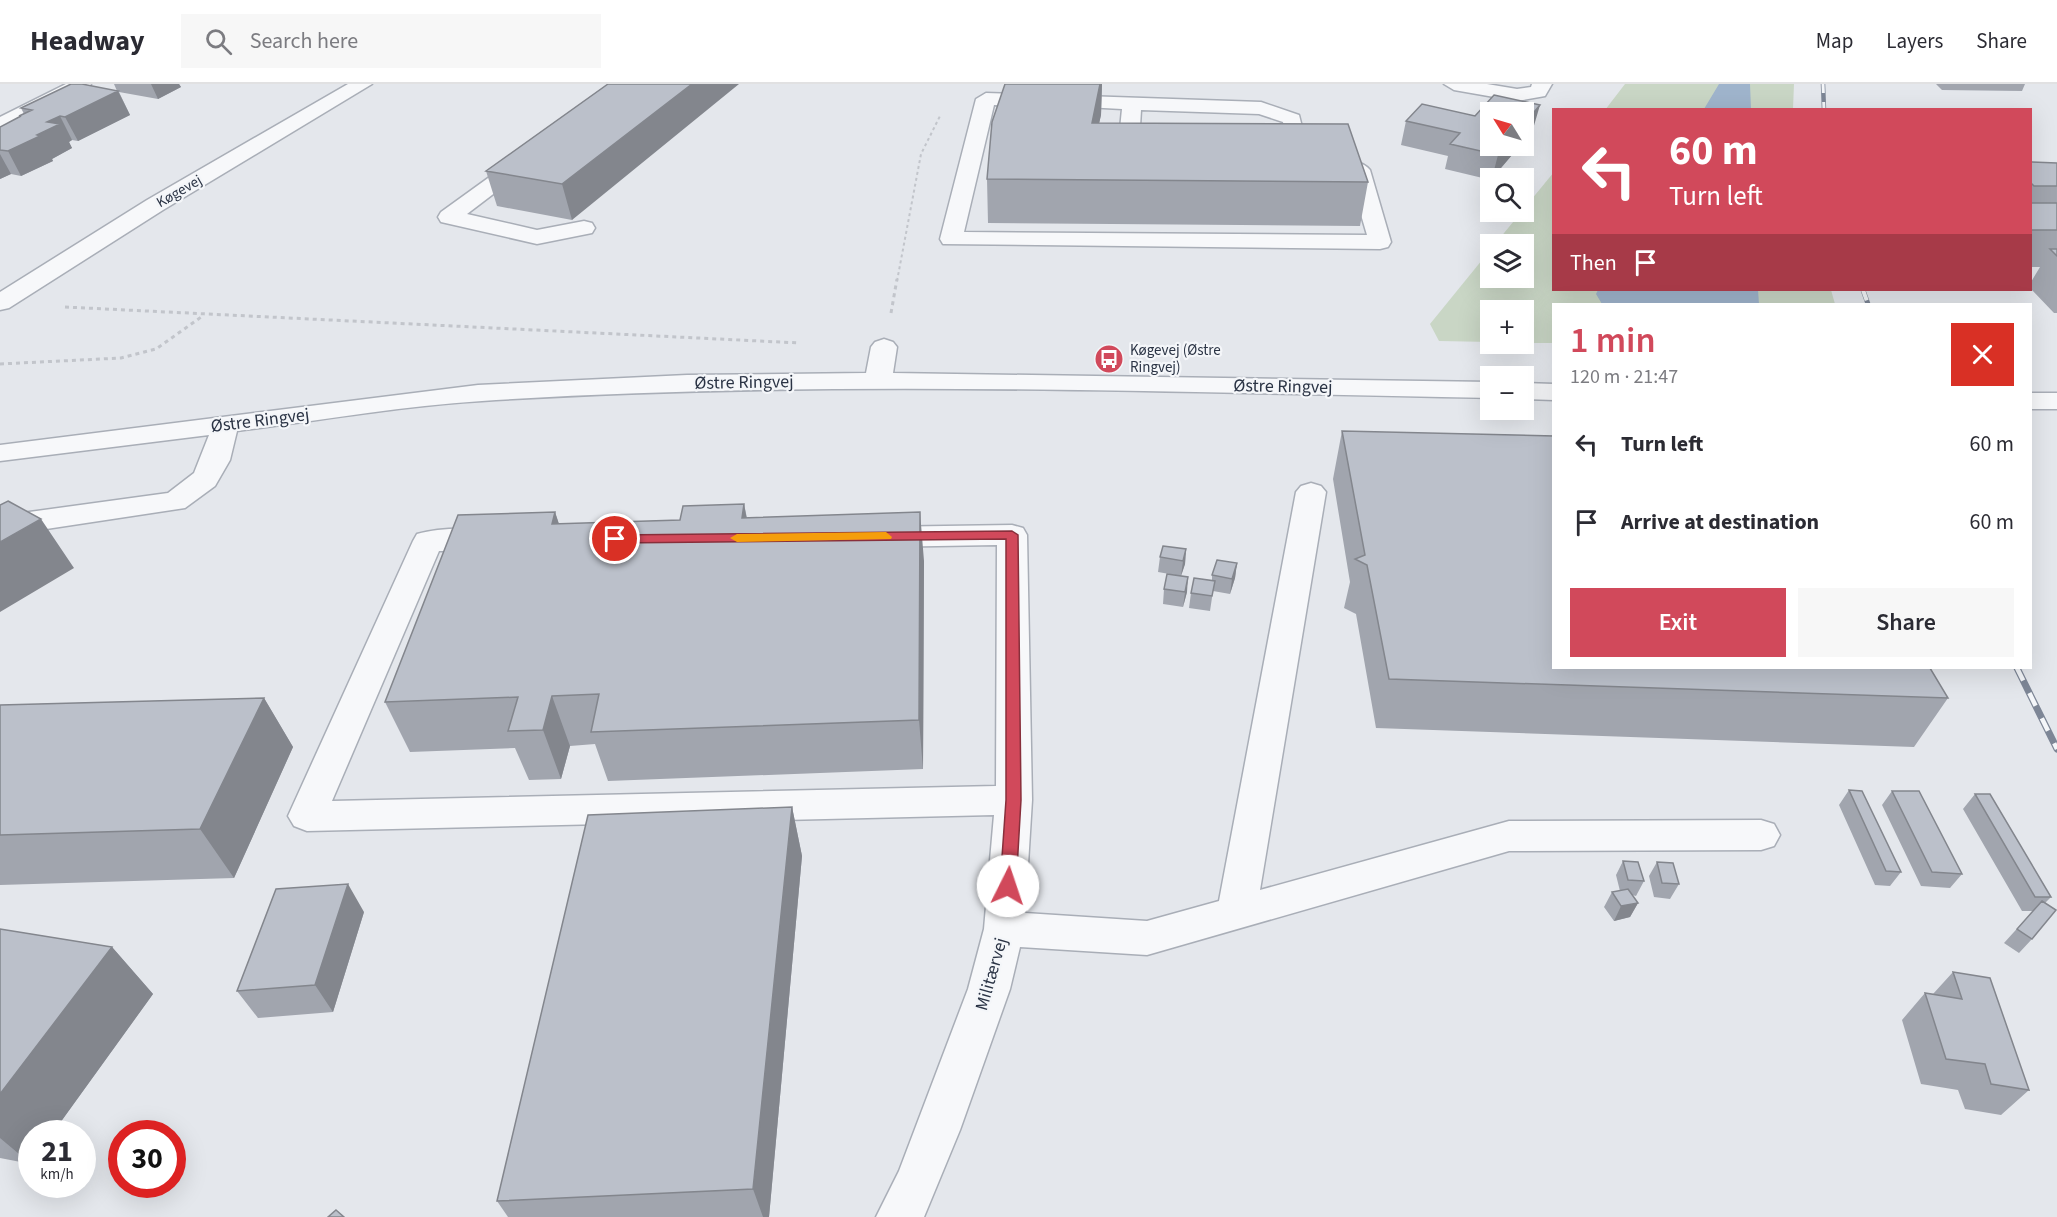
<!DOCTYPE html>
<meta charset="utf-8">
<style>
body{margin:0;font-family:"Source Sans 3",sans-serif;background:#f7f7f7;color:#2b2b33;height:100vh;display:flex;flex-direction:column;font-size:22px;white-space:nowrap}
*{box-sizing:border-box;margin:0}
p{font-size:20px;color:#7c7c81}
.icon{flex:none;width:33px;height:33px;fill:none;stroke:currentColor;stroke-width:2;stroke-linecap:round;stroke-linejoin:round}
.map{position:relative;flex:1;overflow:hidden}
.details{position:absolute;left:1552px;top:219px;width:480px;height:366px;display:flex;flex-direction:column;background:#fff;border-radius:0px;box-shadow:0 6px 24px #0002}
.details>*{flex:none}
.top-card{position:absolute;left:1552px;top:24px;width:480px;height:183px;border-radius:0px;box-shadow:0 6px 24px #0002;background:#d1495b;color:#fff;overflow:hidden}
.needle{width:39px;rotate:307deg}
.buttons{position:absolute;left:1480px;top:18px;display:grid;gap:12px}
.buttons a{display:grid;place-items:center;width:54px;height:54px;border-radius:0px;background:#fff;box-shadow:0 6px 24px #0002;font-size:30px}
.speed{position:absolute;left:18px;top:1036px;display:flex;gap:12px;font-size:30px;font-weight:700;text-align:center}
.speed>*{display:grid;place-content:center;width:78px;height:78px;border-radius:50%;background:#fff;box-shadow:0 6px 24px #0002;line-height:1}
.speed small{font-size:15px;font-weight:400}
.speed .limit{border:9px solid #d22;background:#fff;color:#111}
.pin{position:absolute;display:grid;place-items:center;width:51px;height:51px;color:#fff;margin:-26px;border:3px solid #fff;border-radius:50%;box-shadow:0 2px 6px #0007}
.me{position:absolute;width:66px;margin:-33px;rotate:4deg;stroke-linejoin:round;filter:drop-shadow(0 0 4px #0008)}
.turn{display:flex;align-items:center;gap:21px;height:126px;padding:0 18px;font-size:27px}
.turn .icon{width:78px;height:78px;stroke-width:2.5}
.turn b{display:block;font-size:42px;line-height:51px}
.then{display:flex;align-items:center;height:57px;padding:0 18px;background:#0003;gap:12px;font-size:22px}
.round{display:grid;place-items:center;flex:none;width:63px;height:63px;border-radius:0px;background:#f7f7f7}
.overview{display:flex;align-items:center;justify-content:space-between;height:102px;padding:0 18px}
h1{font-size:36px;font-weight:600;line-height:45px;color:#d1495b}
.primary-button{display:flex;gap:12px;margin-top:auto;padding:12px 18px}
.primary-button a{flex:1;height:69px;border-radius:0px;background:#d1495b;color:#fff;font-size:24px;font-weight:600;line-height:69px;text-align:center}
.primary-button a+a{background:#f7f7f7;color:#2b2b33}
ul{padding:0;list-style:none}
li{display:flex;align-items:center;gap:18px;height:78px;padding:0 18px}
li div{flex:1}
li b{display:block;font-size:22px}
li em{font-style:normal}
header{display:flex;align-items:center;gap:36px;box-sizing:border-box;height:84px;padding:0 30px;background:#fff;border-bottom:2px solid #e1e1e2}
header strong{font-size:28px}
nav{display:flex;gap:33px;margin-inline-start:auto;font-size:21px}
.search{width:420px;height:54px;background:#f7f7f7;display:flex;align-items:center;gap:15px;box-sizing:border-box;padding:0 21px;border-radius:0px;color:#7c7c81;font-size:22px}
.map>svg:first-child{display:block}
.green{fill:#c9d6c5}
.water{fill:#9fb4cc}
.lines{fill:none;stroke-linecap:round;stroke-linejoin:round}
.minor-casing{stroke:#a9aeb7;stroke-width:3}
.path-far1{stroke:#c2c5cb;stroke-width:2;stroke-dasharray:3 3;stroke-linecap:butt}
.path{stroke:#c2c5cb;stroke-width:3;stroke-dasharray:4 4;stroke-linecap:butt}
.minor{fill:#f7f8fa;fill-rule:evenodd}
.rail-far2-casing{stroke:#7d8696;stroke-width:4.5}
.rail-far1-casing{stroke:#7d8696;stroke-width:5}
.rail-casing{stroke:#7d8696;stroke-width:7}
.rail-far2{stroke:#f4f6f9;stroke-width:3;stroke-dasharray:9;stroke-linecap:butt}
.rail-far1{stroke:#f4f6f9;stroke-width:4;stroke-dasharray:11;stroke-linecap:butt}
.rail{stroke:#f4f6f9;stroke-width:4.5;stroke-dasharray:14;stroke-linecap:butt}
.wall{fill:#a1a5ae}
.shaded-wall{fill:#83868d}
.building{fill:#bbc0ca;stroke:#83868d;stroke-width:1.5}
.route{fill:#d1495b;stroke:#882f3b;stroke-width:1.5}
.slow{fill:#f59e0b}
.labels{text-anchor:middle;stroke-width:4.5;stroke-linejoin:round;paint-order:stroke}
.far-street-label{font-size:15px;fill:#2b3445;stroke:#f4f6f9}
.far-poi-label{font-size:15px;fill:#2b3445;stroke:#f4f6f9;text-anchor:start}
.street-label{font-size:18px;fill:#2b3445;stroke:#f4f6f9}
</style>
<header>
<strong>Headway</strong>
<div class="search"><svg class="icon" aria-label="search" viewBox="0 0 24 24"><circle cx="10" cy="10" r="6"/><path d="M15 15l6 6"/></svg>Search here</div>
<nav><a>Map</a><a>Layers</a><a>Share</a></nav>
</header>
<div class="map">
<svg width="2057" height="1133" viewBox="0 0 2057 1133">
<rect width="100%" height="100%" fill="#e4e7ec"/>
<!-- green -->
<path class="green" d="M1625 0H1794L1793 25 1605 26Z
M1554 88V206H1831L1835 220H1554V259H1524V226H1491V258L1439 257 1430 240 1491 165V194H1524V160H1495Z"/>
<!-- water -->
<path class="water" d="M1719 0H1750L1751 25H1704Z
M1598 206H1758L1759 220H1602L1596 210Z"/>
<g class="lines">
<!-- minor casing -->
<g class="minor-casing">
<path id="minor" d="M66 0H91L88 4 0 47V33Z
M348 0H372L163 126 9 224 0 226V208L147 116Z
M1444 0H1487L1517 5 1531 3 1532 0H1552L1545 12 1517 17 1454 6Z
M986 9 1017 10 1027 16 1017 22 994 21 964 148 1367 151 1349 90 1333 84 1329 80 1333 76C1343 73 1363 77 1370 86L1391 158 1388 163 1380 165 943 160 940 155 976 15Z
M1055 11 1261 18 1299 31 1308 67 1305 71H1276L1273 67 1276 63 1287 61 1283 38 1259 30 1141 26 1139 59 1154 61 1157 65 1154 69C1143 72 1132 72 1121 69L1118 65 1122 25 1048 21 1045 17Z
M527 69 534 71 537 75 534 79 467 130 537 146 584 137 592 139 595 144 592 149 537 160 441 138 438 133 441 128 520 71Z
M884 255 893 258 897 263 893 289 1491 298V314C1155 308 818 295 482 317 400 322 318 337 237 347L230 376 215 402 185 424 0 452V432L168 409 194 389 209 351 0 377V361L478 301 687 291 866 289 871 263 875 258Z
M1524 299 1554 300V316L1524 315Z
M2031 309H2057V325H2031Z
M1311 399 1321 402 1326 408 1260 806 1509 737 1761 736 1774 740 1780 751 1774 762 1761 766 1509 767 1147 871 1020 863 1010 905 960 1046 924 1133H876L899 1087 968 905 984 845 994 731 307 747 294 742 288 732 413 457 417 450C442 443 480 443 505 450L509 457 505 464 494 467H439L332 717 996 702 997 461 878 463 867 460 863 453 867 446 878 443 1012 441 1023 444 1027 451 1032 716 1025 829 1147 837 1219 817 1296 408 1301 402Z"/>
</g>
<!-- path-far1 -->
<path class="path-far1" d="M897 197 921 70 940 32"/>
<!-- path -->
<path class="path" d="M65 223 800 259
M891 229 897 195
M0 280 121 274 156 265 204 231"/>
<!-- minor -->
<use href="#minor" class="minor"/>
<!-- rail-far2 casing -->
<g class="rail-far2-casing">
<path id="rail-far2" d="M1823 0 1824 26"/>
</g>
<!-- rail-far1 casing -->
<g class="rail-far1-casing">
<path id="rail-far1" d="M1863 206 1868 220"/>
</g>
<!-- rail casing -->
<g class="rail-casing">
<path id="rail" d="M2017 584 2057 665"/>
</g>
<!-- rail-far2 -->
<use href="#rail-far2" class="rail-far2"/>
<!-- rail-far1 -->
<use href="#rail-far1" class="rail-far1"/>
<!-- rail -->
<use href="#rail" class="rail"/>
</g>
<!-- wall -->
<path class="wall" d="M114 0H179L181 3 158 15 119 8 130 31 78 57 72 56 69 58 72 64 52 75 53 77 21 92 11 90 0 95V43L20 33 19 32 24 30 21 24 117 7Z
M608 0 572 136 497 122 486 87Z
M1005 0H1102L1101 31 1099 39 1368 98 1360 142 988 139 987 95Z
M1936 0H2025L2022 7 1942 6Z
M1406 37 1533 45 1493 94H1491V96L1445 85 1448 72 1401 61Z
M2031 78 2057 79V229H2054L2031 205V198L2040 183H2031Z
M1342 347 1554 584 1948 614 1914 663 1376 644 1356 530 1344 524 1350 498 1333 395Z
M744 420 747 434 924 477 923 685 608 697 595 660 570 662 561 695 529 696 515 664 410 668 385 618 555 428 559 440 680 436Z
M1186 465 1185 480 1181 492 1158 488 1160 473Z
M1237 479 1235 494 1230 510 1213 507 1210 527 1189 524 1191 509 1212 496V491Z
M1164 505 1187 508 1183 523 1163 520Z
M264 614 293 663 234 794 0 801V621Z
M1849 706 1901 788 1890 802 1875 801 1839 721Z
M1892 707 1962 790 1950 804 1921 802 1882 721Z
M1975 710 2051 813 2045 819 2032 855 2019 869 2004 859 2033 827H2022L1963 725Z
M792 723 802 772 769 1133H508L497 1117Z
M1623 777 1644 797 1636 812 1632 811 1638 819 1630 833 1614 837 1604 823 1612 808 1620 807 1616 791Z
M1657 778 1679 800 1670 815 1654 813 1649 792Z
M364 828 333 928 258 934 237 907Z
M0 845 112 863 153 910 52 1050H32L31 1080 0 1074Z
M1953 888 2029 1006 2001 1031 1965 1025 1958 1006 1921 1000 1902 936 1925 909 1933 910Z"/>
<!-- shaded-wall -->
<path class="shaded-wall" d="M151 0H179L181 3 158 15Z
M692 0H739L572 136 562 100Z
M1100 0H1102L1101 31 1090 81 1092 39Z
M118 7 130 31 78 57 65 33Z
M1540 21 1533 45 1524 56V40Z
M60 32 72 56 69 58 72 64 52 75 53 77 21 92 8 67 37 51 47 38Z
M1506 62H1520L1492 94 1498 71Z
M0 70 11 90 0 95Z
M744 420 753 469 742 434Z
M555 428 571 477 552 440Z
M920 428 924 477 923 685 919 636Z
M41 435 74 484 0 528V458Z
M1186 465 1185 480 1181 492 1183 477Z
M1237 479 1235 494 1230 510 1232 495Z
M1188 493 1187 508 1183 523 1185 508Z
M552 612 570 662 561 695 543 646Z
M264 614 293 663 234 794 200 745Z
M792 723 802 772 769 1133H763L753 1105Z
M348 800 364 828 333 928 315 901Z
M1638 819 1630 833 1614 837 1621 822Z
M112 863 153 910 52 1050H32L31 1080 0 1054V1010Z"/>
<!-- building -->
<path class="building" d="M71 0H82L118 7 65 33 60 32 47 38 60 40 37 51 40 52 8 67 0 66V43L21 32H19L32 26 21 24Z
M608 0H692L562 100 486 87Z
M1005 0H1100L1092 39 1348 40 1368 98 987 95 992 38Z
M1494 11 1540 21 1524 40V28H1491V62H1506L1498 71 1450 60 1460 49 1406 37 1422 20 1475 32Z
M2031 78 2057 79V102H2034L2031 99Z
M2031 119H2057V146H2031Z
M2050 165H2057V172Z
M1342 347 1554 352V584H1930L1948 614 1389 595 1367 481 1355 475 1365 471Z
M8 417 41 435 0 458V421Z
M744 420 742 434 920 428 919 636 591 648 599 610 552 612 543 646 508 647 518 613 385 618 458 431 555 428 552 440 680 436 683 422Z
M1163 462 1186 465 1183 477 1160 473Z
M1217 476 1237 479 1232 495 1212 491Z
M1167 490 1188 493 1185 508 1164 505Z
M1194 494 1215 497 1212 512 1191 509Z
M264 614 200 745 0 751V621Z
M1849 706 1862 707 1901 788 1886 787Z
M1892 707H1919L1962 790 1932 788Z
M1975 710H1990L2051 813H2035Z
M792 723 753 1105 497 1117 588 731Z
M1623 777 1638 778 1644 797 1628 796Z
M1657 778 1673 779 1679 800 1662 799Z
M348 800 315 901 237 907 276 805Z
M1628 805 1638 819 1621 822 1612 808Z
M2042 817 2056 826 2032 855 2017 845Z
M0 845 112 863 0 1010Z
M1953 888 1990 894 2029 1006 1991 1000 1985 980 1946 975 1925 909 1962 915Z
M336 1126 344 1133H328Z"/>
<!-- route -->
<path class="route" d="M1012 447 1018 451 1021 716 1016 802 1013 807H1002L1000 802 1006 716V455L615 459 608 455 615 451Z"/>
<!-- slow -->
<path class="slow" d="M886 448 892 453 891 455 737 458 730 454 737 450Z"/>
<!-- icons -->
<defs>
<g id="bus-disc" transform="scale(1.5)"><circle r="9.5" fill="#d1495b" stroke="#f4f6f9"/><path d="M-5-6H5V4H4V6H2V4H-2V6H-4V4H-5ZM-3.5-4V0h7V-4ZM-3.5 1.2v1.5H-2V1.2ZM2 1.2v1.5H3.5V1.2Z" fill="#fff"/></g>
</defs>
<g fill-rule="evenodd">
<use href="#bus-disc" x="1109" y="275"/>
</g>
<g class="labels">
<!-- far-street labels -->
<g class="far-street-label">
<text transform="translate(179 107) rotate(-30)" y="5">Køgevej</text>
</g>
<!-- far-poi labels -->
<g class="far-poi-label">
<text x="1130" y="271">Køgevej (Østre<tspan x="1130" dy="17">Ringvej)</tspan></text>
</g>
<!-- street labels -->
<g class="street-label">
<text transform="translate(744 298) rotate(-1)" y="6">Østre Ringvej</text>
<text transform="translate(1283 302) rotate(1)" y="6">Østre Ringvej</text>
<text transform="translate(260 336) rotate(-7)" y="6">Østre Ringvej</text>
<text transform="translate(991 890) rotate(-74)" y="6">Militærvej</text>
</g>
</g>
</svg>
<div class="buttons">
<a><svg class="needle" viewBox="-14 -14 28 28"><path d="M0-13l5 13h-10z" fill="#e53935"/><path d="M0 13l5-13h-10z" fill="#7c7c81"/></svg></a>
<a><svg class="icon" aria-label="search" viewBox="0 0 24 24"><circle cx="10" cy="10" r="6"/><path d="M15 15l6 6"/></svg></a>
<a><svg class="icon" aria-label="layers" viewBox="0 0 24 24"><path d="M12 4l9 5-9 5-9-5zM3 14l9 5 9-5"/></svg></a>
<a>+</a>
<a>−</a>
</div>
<div class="speed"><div>21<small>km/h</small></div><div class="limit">30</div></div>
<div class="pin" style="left:615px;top:455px;background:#d93025"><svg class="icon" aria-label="arrive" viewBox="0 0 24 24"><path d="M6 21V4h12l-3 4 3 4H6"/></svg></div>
<svg class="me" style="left:1008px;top:802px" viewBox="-20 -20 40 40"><circle r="19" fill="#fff"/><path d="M0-13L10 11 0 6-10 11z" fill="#d1495b"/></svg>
<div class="top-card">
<div class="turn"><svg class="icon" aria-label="left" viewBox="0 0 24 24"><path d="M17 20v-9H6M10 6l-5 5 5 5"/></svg><div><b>60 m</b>Turn left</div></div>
<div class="then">Then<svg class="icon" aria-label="arrive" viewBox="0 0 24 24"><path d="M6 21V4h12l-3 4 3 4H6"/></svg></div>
</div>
<section class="details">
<div class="overview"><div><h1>1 min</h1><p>120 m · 21:47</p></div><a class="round" style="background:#d93025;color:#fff"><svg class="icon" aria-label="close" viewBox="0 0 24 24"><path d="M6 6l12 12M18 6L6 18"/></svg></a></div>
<ul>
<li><svg class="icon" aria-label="left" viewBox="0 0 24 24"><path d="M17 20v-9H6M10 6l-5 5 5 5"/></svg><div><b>Turn left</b></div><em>60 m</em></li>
<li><svg class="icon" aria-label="arrive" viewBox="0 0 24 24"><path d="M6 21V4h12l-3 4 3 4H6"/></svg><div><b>Arrive at destination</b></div><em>60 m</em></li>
</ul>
<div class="primary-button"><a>Exit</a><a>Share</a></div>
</section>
</div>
